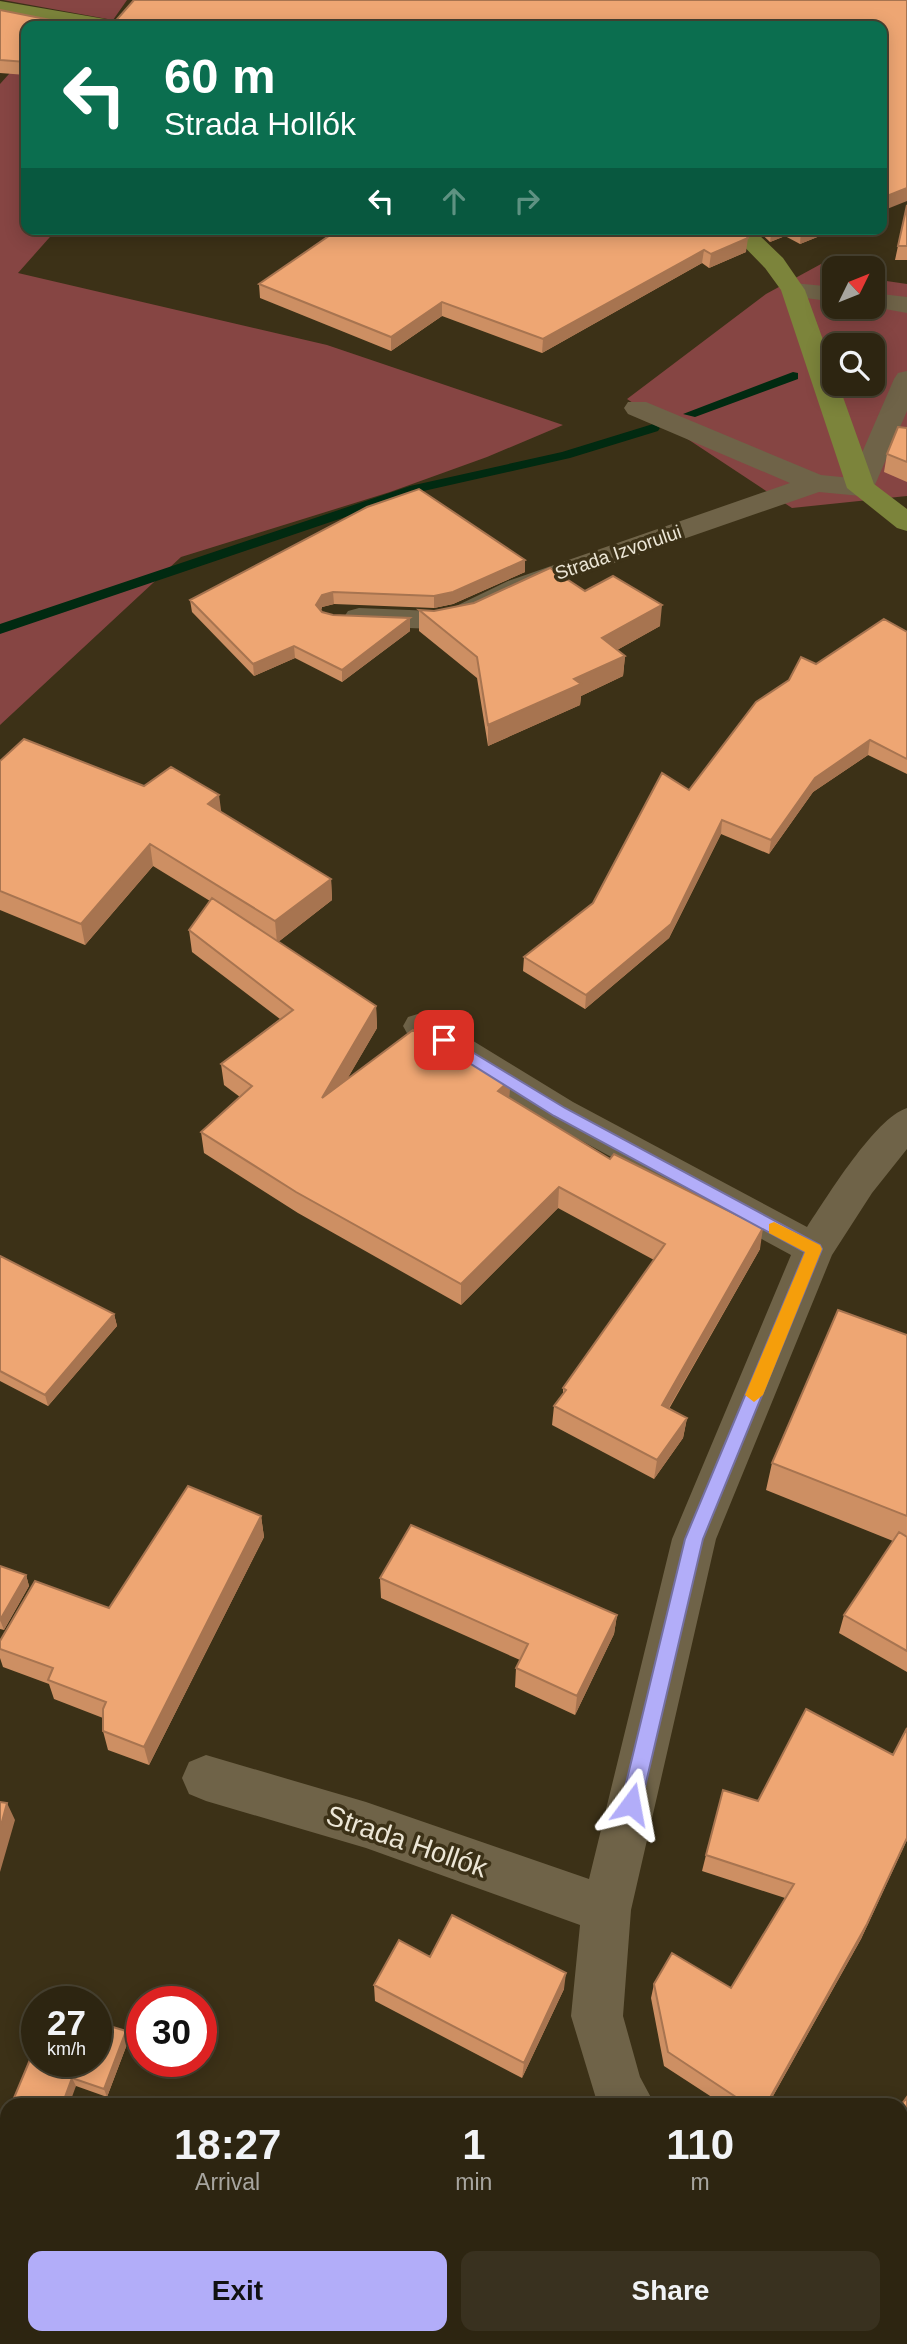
<!DOCTYPE html>
<meta charset="utf-8">
<style>
body{margin:0;font-family:Helvetica,sans-serif;background:#39311f;color:#f1f3f6;height:100vh;display:flex;flex-direction:column;font-size:26px;white-space:nowrap}
*{box-sizing:border-box;margin:0}
p{font-size:23px;color:#a7a59f}
.icon{flex:none;width:38px;height:38px;fill:none;stroke:currentColor;stroke-width:2;stroke-linecap:round;stroke-linejoin:round}
.map{position:relative;flex:1;overflow:hidden}
.drawer{position:absolute;left:0px;top:2098px;width:908px;height:247px;display:flex;flex-direction:column;background:#2d2511;border-radius:21px 21px 0 0;box-shadow:0 4px 18px #0003,0 0 0 2px #484231}
.drawer>*{flex:none}
.guide{position:absolute;left:21px;top:21px;width:866px;height:214px;border-radius:14px;box-shadow:0 4px 18px #0003,0 0 0 2px #484231;background:#0b6e4f;color:#fff;overflow:hidden}
.needle{width:46px;rotate:47deg}
.buttons{position:absolute;left:822px;top:256px;display:grid;gap:14px}
.buttons a{display:grid;place-items:center;width:63px;height:63px;border-radius:14px;background:#2d2511;box-shadow:0 4px 18px #0003,0 0 0 2px #484231;font-size:35px}
.speed{position:absolute;left:21px;top:1986px;display:flex;gap:14px;font-size:35px;font-weight:700;text-align:center}
.speed>*{display:grid;place-content:center;width:91px;height:91px;border-radius:50%;background:#2d2511;box-shadow:0 4px 18px #0003,0 0 0 2px #484231;line-height:1}
.speed small{font-size:18px;font-weight:400}
.speed .limit{border:10px solid #d22;background:#fff;color:#111}
.pin{position:absolute;display:grid;place-items:center;width:60px;height:60px;color:#fff;margin:-30px;border-radius:14px;box-shadow:0 4px 10px #0006}
.me{position:absolute;width:77px;margin:-38px;rotate:13deg;stroke-linejoin:round;filter:drop-shadow(0 0 5px #0008)}
.turn{display:flex;align-items:center;gap:24px;height:147px;padding:0 28px;font-size:32px}
.turn .icon{width:91px;height:91px;stroke-width:2.5}
.turn b{display:block;font-size:49px;line-height:60px}
.lanes{display:flex;align-items:center;height:66px;padding:0 28px;background:#0003;justify-content:center;gap:35px;direction:ltr}
.lanes .off{opacity:.35}
.eta{display:flex;justify-content:space-evenly;align-items:center;height:119px;text-align:center}
.eta b{font-size:42px;font-weight:700;line-height:49px}
.primary-button{display:flex;gap:14px;margin-top:auto;padding:14px 28px}
.primary-button a{flex:1;height:80px;border-radius:14px;background:#b2adf9;color:#111;font-size:28px;font-weight:700;line-height:80px;text-align:center}
.primary-button a+a{background:#39311f;color:#f1f3f6}
.map>svg:first-child{display:block}
.green{fill:#864543;fill-rule:evenodd}
.lines{fill:none;stroke-linecap:round;stroke-linejoin:round}
.stream{fill:#012a11;fill-rule:evenodd}
.street{fill:#6f6348;fill-rule:evenodd}
.primary{fill:#7c843b;fill-rule:evenodd}
.wall{fill:#cd8f63}
.shaded-wall{fill:#a77450}
.building{fill:#eea673;stroke:#a77450;stroke-width:2}
.route{fill:#b2adf9;stroke:#7470a2;stroke-width:2}
.slow{fill:#f59e0b}
.labels{text-anchor:middle;stroke-width:7;stroke-linejoin:round;paint-order:stroke}
.far-street-label{font-size:19px;fill:#ece6d6;stroke:#3c3117}
.near-street-label{font-size:28px;fill:#ece6d6;stroke:#3c3117}
</style>
<div class="map">
<svg width="907" height="2344" viewBox="0 0 907 2344">
<rect width="100%" height="100%" fill="#3c3117"/>
<!-- green -->
<path class="green" d="M3 0H127L113 20Z
M26 55V229H57L18 273 327 345 563 425 487 457 390 492 181 557 0 725V84Z
M821 264 835 268V306H873V279L907 284V496L792 508 627 399 766 294ZM835 345H873V383H835Z"/>
<g class="lines">
<!-- stream -->
<path class="stream" d="M793 372 798 373V379L695 417 683 414Z
M653 424 660 428 658 431 570 458 419 492 0 634V624L410 486 562 452Z"/>
<!-- street -->
<path class="street" d="M793 283 835 287V302L784 295 781 290 784 285Z
M873 293 907 297V313L868 306H873Z
M907 371V411L871 494 861 496 819 492 528 593 473 621 434 629 359 626 348 623 344 617 348 611 359 608 434 611 454 607 508 581 790 483 628 414 624 408 628 402H646L821 475 851 478 894 379 898 373Z
M421 1013 434 1017 573 1102 807 1227C827 1197 875 1118 907 1108V1149L872 1193 832 1255 716 1539 631 1910 623 2016 640 2077 655 2105H598L571 2016 580 1925 366 1848 206 1801 189 1794 182 1778 189 1762 206 1755 366 1802 589 1879 672 1539 791 1255 547 1122 408 1035 403 1026 408 1017Z
M901 2307 907 2309V2344H877L874 2338H901Z
M528 2338H586L584 2344H526Z"/>
<!-- primary -->
<path class="primary" d="M0 1 111 20 121 26H76L0 13Z
M727 229H753L783 258 805 290 835 373V383H838L874 484 907 509V531L897 528 847 488 781 290 765 268Z"/>
</g>
<!-- wall -->
<path class="wall" d="M0 10 26 26V75L0 73Z
M907 204V260H895Z
M339 229 746 252 709 268 702 263 542 353 442 316 391 351 260 298 259 284Z
M756 229H837L800 244 785 236 770 242Z
M907 428V482L884 472 887 454Z
M525 560V572L453 604 434 608 334 604 322 607 321 611 322 612 333 615 410 618V631L342 682 295 658 254 676 192 612 190 600Z
M585 591 660 626 617 650 625 656 623 676 581 696 580 705 488 746 477 678 419 631V610L434 611Z
M907 632V774L868 755 813 792 769 854 721 834 669 938 585 1009 523 971 524 957 593 903 689 790 816 664Z
M0 761 144 786 221 812 331 879 332 900 278 942 376 1006 377 1028 347 1079 459 1061 510 1080 509 1098 760 1249 669 1409 687 1418 683 1438 654 1479 552 1425 554 1406 563 1394V1388L654 1260 558 1208 461 1305 298 1213 204 1153 201 1132 240 1097 224 1085 221 1064 280 1019 192 952 189 930 210 901 153 866 85 945 0 910Z
M0 1256 114 1314 117 1326 48 1406 0 1381Z
M907 1335V1672L839 1633 844 1615 893 1541 766 1490 772 1463Z
M261 1516 264 1537 149 1765 108 1750 103 1731V1718L54 1699 49 1684 3 1667 0 1658V1641L109 1608Z
M0 1566 26 1575 29 1586 4 1630 0 1629Z
M380 1578 617 1615 614 1634 575 1715 515 1687 516 1668 520 1660 381 1598Z
M907 1728V1840L861 1939 768 2105H724L664 2066 651 1998 654 1984 731 1988 785 1898 702 1871 706 1855 758 1801 893 1755Z
M430 1957 564 1989 522 2078 375 2001 374 1985Z
M96 2012 100 2020 99 2023 126 2031 129 2039 107 2097 76 2086 11 2105Z
M907 2097V2224L901 2219V2105Z
M7 2116V2245L0 2243V2133Z
M401 2338H433L430 2344H410Z"/>
<!-- shaded-wall -->
<path class="shaded-wall" d="M907 188V201L882 211V198Z
M772 229H786L785 236 770 242Z
M805 229H837L800 244 801 231Z
M748 238 746 252 709 268 711 254Z
M704 250 702 263 542 353 543 339Z
M442 302V316L391 351V337Z
M525 560V572L453 604 434 608V596Z
M333 592 334 604 322 607 317 617 316 605 322 595Z
M662 605 660 626 601 659 602 638Z
M410 618V631L342 682V670Z
M294 646 295 658 254 676 253 664Z
M625 656 623 676 581 696 580 705 488 746V725L574 679Z
M870 740 868 755 813 792 769 854 771 840 815 778Z
M219 795 222 817 208 804Z
M722 820 721 834 669 938 585 1009 586 995Z
M150 844 153 866 85 945 81 924Z
M331 879 332 900 277 943 275 921Z
M376 1006 377 1028 324 1119 322 1098Z
M510 1080 509 1101 498 1091Z
M559 1187 558 1208 461 1305V1284Z
M763 1228 760 1249 659 1425 662 1405Z
M114 1314 117 1326 48 1406 45 1395Z
M687 1418 683 1438 654 1479 657 1460Z
M261 1516 264 1537 149 1765 144 1747Z
M26 1575 29 1586 4 1630 0 1620Z
M617 1615 614 1634 575 1715 577 1696Z
M7 1803 15 1820 0 1872V1829Z
M907 1838 861 1939 768 2105H766Z
M566 1973 564 1989 522 2078 524 2063Z
M96 2012 100 2020 96 2029Z
M126 2031 129 2039 107 2097 104 2089Z
M72 2078 76 2086 69 2105H62Z
M427 2338H433L430 2344H424Z"/>
<!-- building -->
<path class="building" d="M134 0H907V188L882 198V26H111Z
M0 10 81 26H26V62L0 60Z
M907 205V246H898Z
M339 229H740L748 238 711 254 704 250 543 339 442 302 391 337 259 284Z
M898 427 907 428V462L887 454Z
M419 489 525 560 453 592 434 596 333 592 322 595 316 605 322 612 333 615 410 618 342 670 294 646 253 664 190 600 367 507Z
M550 568 585 591 613 576 662 605 602 638 625 656 574 679 581 684 488 725 477 657 419 610 434 611 474 603Z
M884 619 907 632V759L870 740 815 778 771 840 722 820 671 924 586 995 524 957 593 903 662 773 689 790 756 702 789 680 801 657 816 664Z
M24 739 144 786 171 767 219 795 208 804 331 879 275 921 150 844 81 924 0 891V761Z
M212 898 376 1006 322 1098 413 1030 459 1061 468 1054 510 1080 498 1091 610 1159 614 1154 763 1228 662 1405 687 1418 657 1460 554 1406 566 1390 563 1388 665 1244 559 1187 461 1284 296 1192 201 1132 252 1086 221 1064 293 1010 189 930Z
M0 1256 114 1314 45 1395 0 1371Z
M838 1310 907 1335V1516L772 1463Z
M188 1486 261 1516 144 1747 103 1731V1709L106 1702 48 1680 53 1668 0 1649V1641L35 1581 109 1608Z
M411 1525 617 1615 577 1696 516 1668 528 1644 380 1578Z
M899 1532 907 1537V1651L844 1615Z
M0 1566 26 1575 0 1620Z
M806 1709 893 1755 907 1728V1838L867 1924 766 2105H748L668 2052 654 1984 672 1953 731 1988 794 1884 706 1855 723 1790 758 1801Z
M0 1802 7 1803 0 1829Z
M452 1915 566 1973 524 2063 374 1985 399 1940 430 1957Z
M56 1996 71 2002H54Z
M96 2022 126 2031 104 2089 72 2078 62 2105H11L37 2043V2062H96Z
M907 2097V2213L901 2209V2105Z
M7 2116V2240L0 2237V2133Z
M416 2338H427L424 2344Z
M695 2338H792L800 2344H691Z"/>
<!-- route -->
<path class="route" d="M444 1035 565 1108 820 1245 822 1249 703 1539 641 1804 638 1811 631 1813 624 1811 621 1804 685 1539 805 1252 554 1116 439 1044 436 1040Z"/>
<!-- slow -->
<path class="slow" d="M774 1222 820 1245 822 1249 763 1395 754 1402 745 1395 805 1252 769 1233V1224Z"/>
<g class="labels">
<!-- far-street labels -->
<g class="far-street-label">
<text transform="translate(618 552) rotate(-19)" y="7">Strada Izvorului</text>
</g>
<!-- near-street labels -->
<g class="near-street-label">
<text transform="translate(407 1841) rotate(19)" y="10">Strada Hollók</text>
</g>
</g>
</svg>
<div class="buttons">
<a><svg class="needle" viewBox="-14 -14 28 28"><path d="M0-13l5 13h-10z" fill="#e53935"/><path d="M0 13l5-13h-10z" fill="#a7a59f"/></svg></a>
<a><svg class="icon" aria-label="search" viewBox="0 0 24 24"><circle cx="10" cy="10" r="6"/><path d="M15 15l6 6"/></svg></a>
</div>
<div class="speed"><div>27<small>km/h</small></div><div class="limit">30</div></div>
<div class="pin" style="left:444px;top:1040px;background:#d93025"><svg class="icon" aria-label="arrive" viewBox="0 0 24 24"><path d="M6 21V4h12l-3 4 3 4H6"/></svg></div>
<svg class="me" style="left:631px;top:1804px" viewBox="-20 -20 40 40"><path d="M0-17L14 15 0 8-14 15z" fill="#b2adf9" stroke="#fff" stroke-width="4"/></svg>
<div class="guide">
<div class="turn"><svg class="icon" aria-label="left" viewBox="0 0 24 24"><path d="M17 20v-9H6M10 6l-5 5 5 5"/></svg><div><b>60 m</b>Strada Hollók</div></div>
<div class="lanes"><svg class="icon" aria-label="left" viewBox="0 0 24 24"><path d="M17 20v-9H6M10 6l-5 5 5 5"/></svg><svg class="icon off" aria-label="ahead" viewBox="0 0 24 24"><path d="M12 20V5M6 11l6-6 6 6"/></svg><svg class="icon off" aria-label="right" viewBox="0 0 24 24"><path d="M7 20v-9h11M14 6l5 5-5 5"/></svg></div>
</div>
<section class="drawer">
<div class="eta">
<div><b>18:27</b><p>Arrival</p></div>
<div><b>1</b><p>min</p></div>
<div><b>110</b><p>m</p></div>
</div>
<div class="primary-button"><a>Exit</a><a>Share</a></div>
</section>
</div>
